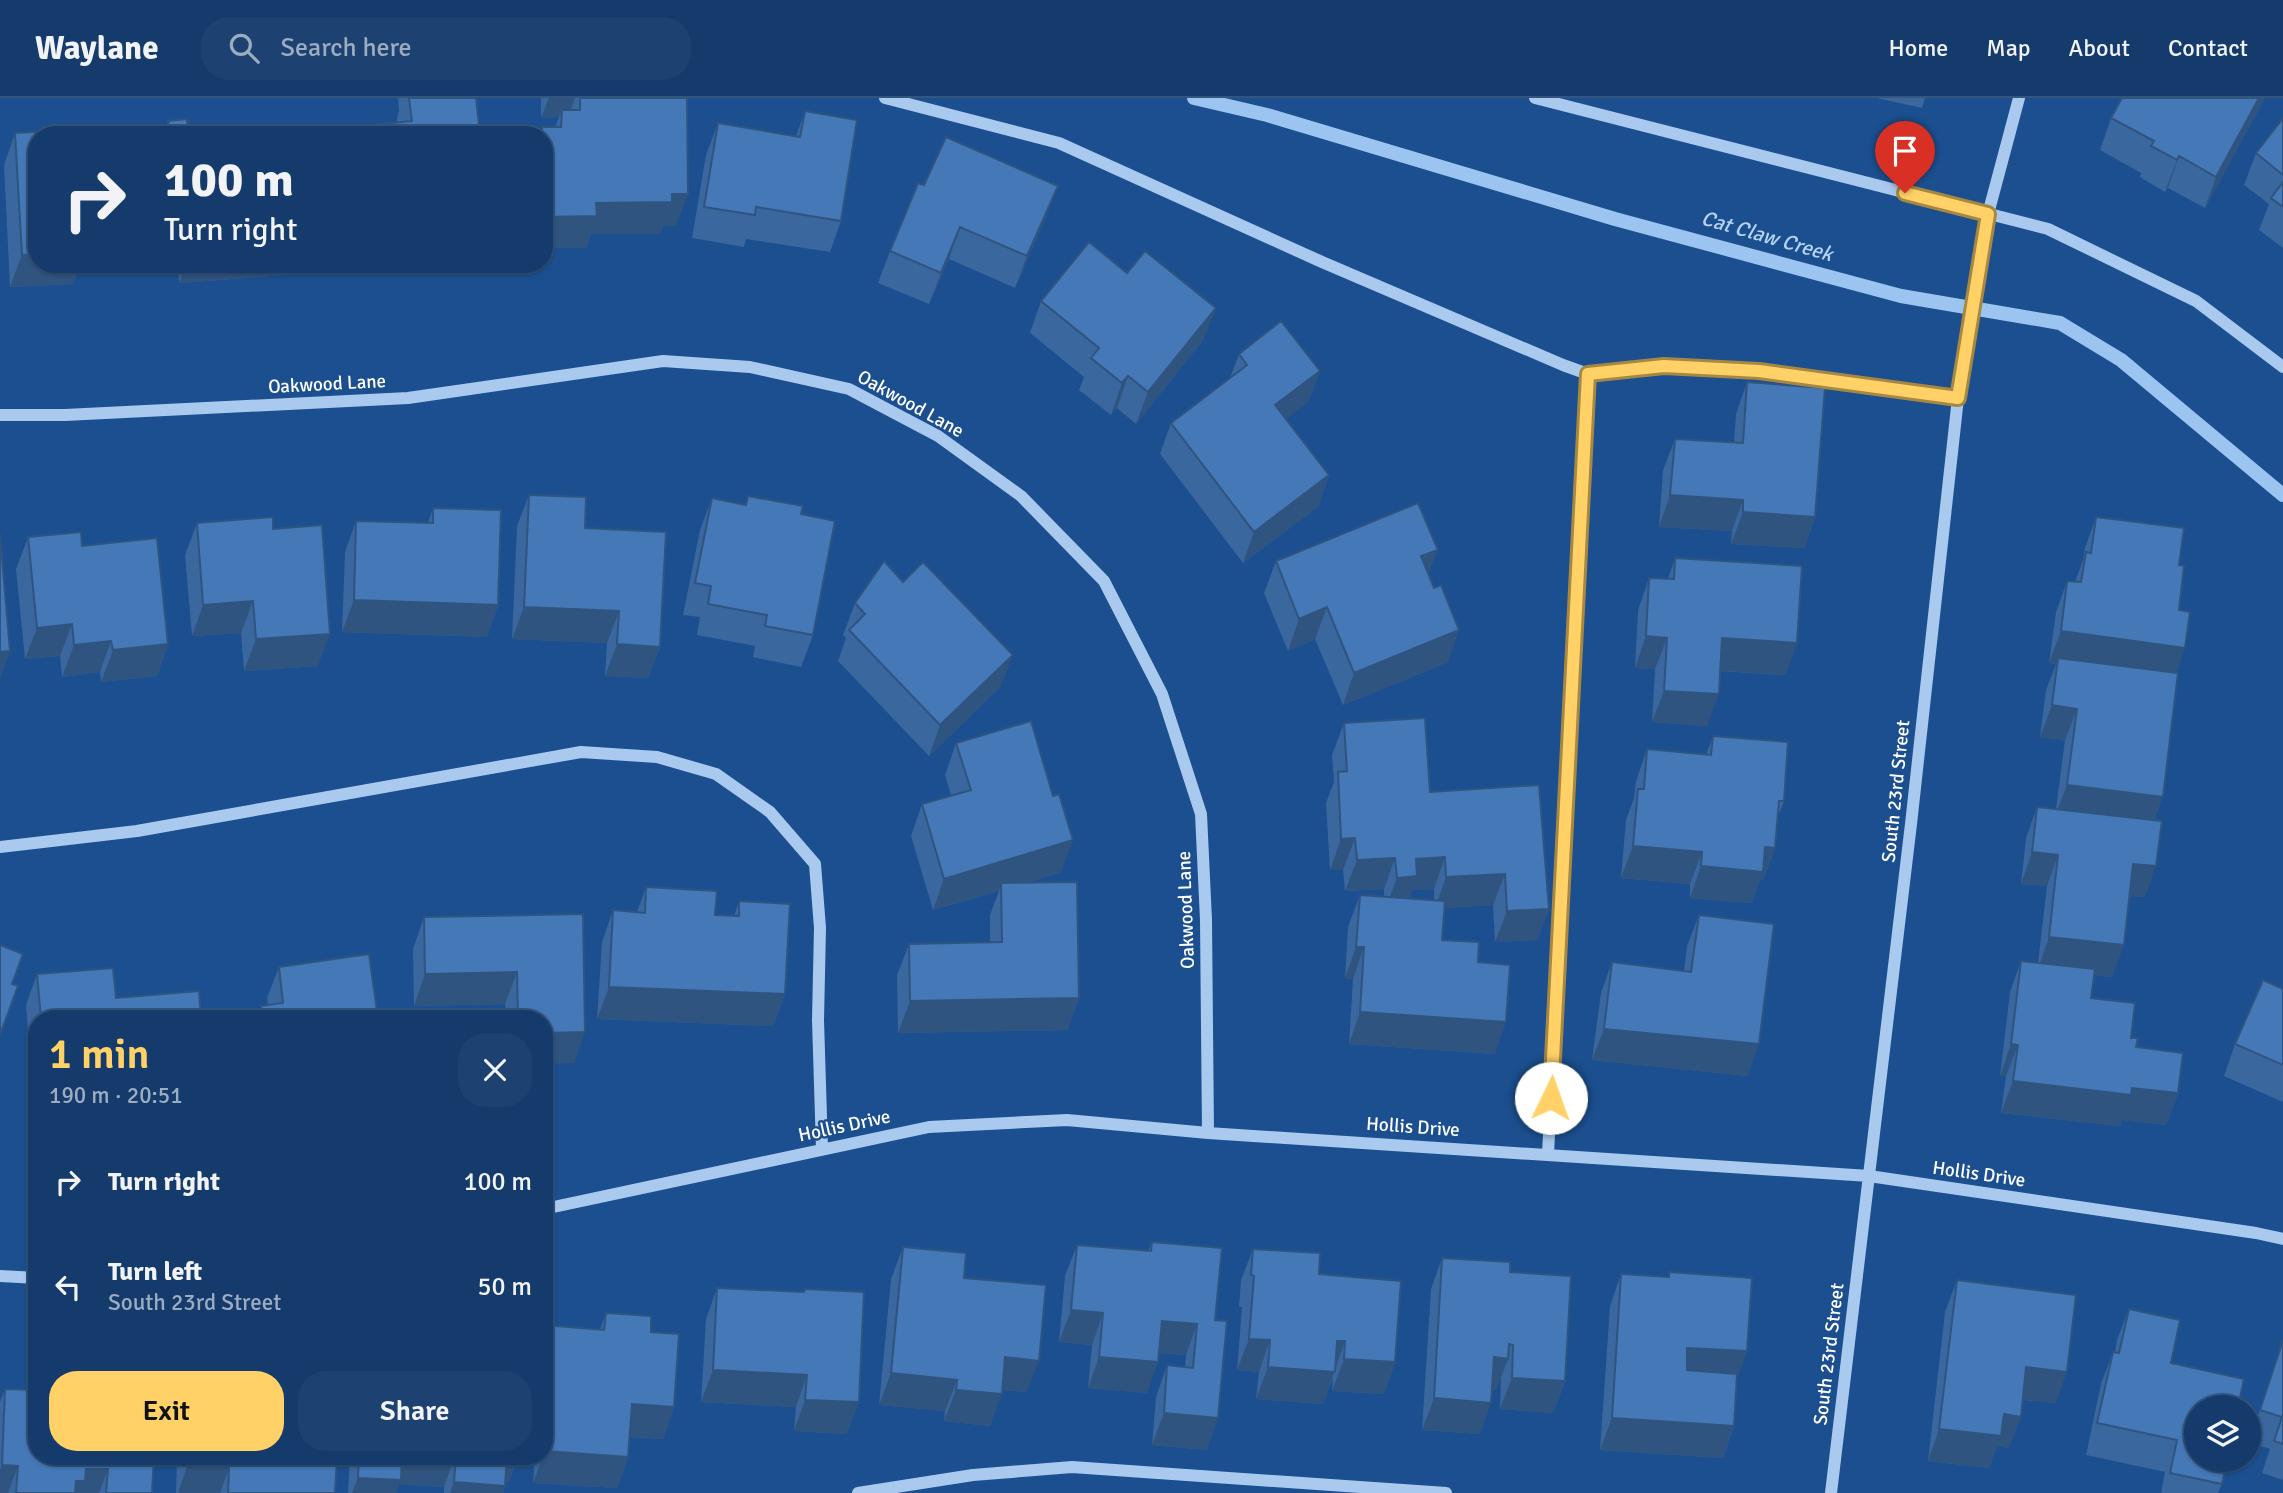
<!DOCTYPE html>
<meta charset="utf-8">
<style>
body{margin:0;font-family:Signika,sans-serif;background:#1d4271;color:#f1f3f6;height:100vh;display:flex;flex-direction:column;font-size:26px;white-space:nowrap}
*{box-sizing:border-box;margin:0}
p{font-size:23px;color:#9dadc1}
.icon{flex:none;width:38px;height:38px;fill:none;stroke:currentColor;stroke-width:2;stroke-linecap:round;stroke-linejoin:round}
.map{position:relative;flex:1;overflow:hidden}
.panel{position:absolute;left:28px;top:912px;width:525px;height:455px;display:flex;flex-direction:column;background:#143b6b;border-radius:28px;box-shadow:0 2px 5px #0004,0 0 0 2px #33557e}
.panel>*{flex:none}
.banner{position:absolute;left:28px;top:28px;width:525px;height:147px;border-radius:28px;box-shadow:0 2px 5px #0004,0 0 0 2px #33557e;background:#143b6b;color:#f1f3f6;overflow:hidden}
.buttons{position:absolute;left:2184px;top:1297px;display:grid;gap:14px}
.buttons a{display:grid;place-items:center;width:77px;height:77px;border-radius:50%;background:#143b6b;box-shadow:0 2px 5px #0004,0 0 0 2px #33557e;font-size:35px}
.pin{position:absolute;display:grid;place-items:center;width:60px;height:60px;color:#fff;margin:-72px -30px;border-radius:50% 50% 50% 0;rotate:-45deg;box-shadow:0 0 7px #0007}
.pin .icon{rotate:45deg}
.me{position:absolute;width:77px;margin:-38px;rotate:3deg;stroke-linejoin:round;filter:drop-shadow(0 0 5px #0008)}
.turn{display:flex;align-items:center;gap:24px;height:147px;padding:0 21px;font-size:32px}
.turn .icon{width:91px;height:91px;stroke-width:2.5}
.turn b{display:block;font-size:49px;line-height:60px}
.round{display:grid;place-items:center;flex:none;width:74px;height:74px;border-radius:28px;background:#1d4271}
.head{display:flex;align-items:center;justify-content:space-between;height:119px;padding:0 21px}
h1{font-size:42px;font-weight:600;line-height:52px;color:#ffd166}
.primary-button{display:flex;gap:14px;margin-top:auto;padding:14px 21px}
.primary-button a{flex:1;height:80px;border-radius:28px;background:#ffd166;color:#111;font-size:28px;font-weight:600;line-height:80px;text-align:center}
.primary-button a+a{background:#1d4271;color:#f1f3f6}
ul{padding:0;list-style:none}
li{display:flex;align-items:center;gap:21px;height:105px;padding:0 21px}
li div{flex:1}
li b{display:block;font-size:26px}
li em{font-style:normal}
header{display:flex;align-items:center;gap:42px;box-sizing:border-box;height:98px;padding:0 35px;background:#143b6b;border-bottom:2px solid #33557e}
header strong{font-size:33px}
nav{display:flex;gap:38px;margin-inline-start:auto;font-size:24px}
.search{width:490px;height:63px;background:#1d4271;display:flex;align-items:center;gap:18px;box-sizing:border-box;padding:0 24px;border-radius:28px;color:#9dadc1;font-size:26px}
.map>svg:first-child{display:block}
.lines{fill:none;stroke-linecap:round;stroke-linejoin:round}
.stream{stroke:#9cc4f0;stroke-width:14}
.minor{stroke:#a9c9ee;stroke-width:12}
.wall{fill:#3a679d;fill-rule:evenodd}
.shaded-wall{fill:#305480}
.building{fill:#4478b7;stroke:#305480;stroke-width:2}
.route-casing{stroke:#a68842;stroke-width:18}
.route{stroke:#ffd166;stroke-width:12}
.labels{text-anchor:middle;stroke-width:5;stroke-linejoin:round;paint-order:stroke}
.street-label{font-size:19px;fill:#fff;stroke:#1b4f8f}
.water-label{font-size:21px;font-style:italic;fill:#b5d3f5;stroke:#1b4f8f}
</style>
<header>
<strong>Waylane</strong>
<div class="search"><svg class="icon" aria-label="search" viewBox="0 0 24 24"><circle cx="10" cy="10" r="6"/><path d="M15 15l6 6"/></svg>Search here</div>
<nav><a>Home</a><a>Map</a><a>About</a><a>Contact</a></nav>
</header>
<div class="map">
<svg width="2283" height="1395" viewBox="0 0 2283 1395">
<rect width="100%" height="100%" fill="#1b4f8f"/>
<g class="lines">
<!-- stream -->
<path class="stream" d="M1194 0 1267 17 1615 121 1901 198 2060 225 2121 262 2283 397"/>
<!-- minor -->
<path class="minor" d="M885 0 1059 45 1322 164 1563 267 1588 276 1664 268 1759 273 1958 300
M1535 0 2048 131 2196 203 2283 269
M0 317H65L408 300 663 263 750 269 849 291 938 338 1021 398 1104 483 1162 596 1201 716 1206 822 1208 1035
M0 749 137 733 581 654 657 659 716 676 770 714 815 766 820 830 818 922 822 1051
M1548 1056 1588 276
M544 1111 929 1029 1067 1022 1208 1035 1869 1078 2256 1135 2283 1141
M0 1178 37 1180
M858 1395 973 1377 1072 1369 1446 1395
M1831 1395 1911 726 1958 300 1988 116 2019 0"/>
</g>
<!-- wall -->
<path class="wall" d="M398 0H476L480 37H348L351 29 397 25V20L399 13Z
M541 0H687L676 128H663L660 136H591L586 150H544V37H514V35H540L542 29H555L559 19 541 20Z
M1877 0H1925L1922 10Z
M2265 0 2205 110 2168 90 2165 94 2140 79 2141 75 2100 52 2111 20Z
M805 13 841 123 830 154 746 141 744 149 692 140 706 57 718 25 796 38Z
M2283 20V150L2259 132 2269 106 2244 87 2256 55Z
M168 23 188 37H163Z
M15 35 37 166H149L147 172 77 175 73 186 10 189 4 67Z
M924 87 1046 119 1015 190 949 161 929 206 878 185 890 153Z
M178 166H314L311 175 179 185Z
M1041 203 1204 241 1136 326 1117 310 1111 317 1079 292 1084 279 1030 235Z
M1239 256 1320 273 1308 304 1286 321 1329 377 1318 409 1243 465 1160 356 1171 325 1230 280Z
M1747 284 1815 419 1804 450 1731 446 1732 433 1659 429 1663 372 1675 341 1734 345 1736 316Z
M529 397 585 430 660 549 648 580 605 578 607 545 512 541 517 428Z
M748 398 801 416 813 537 801 569 753 559 755 548 697 537 700 519 683 517 700 432 712 400 745 407Z
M433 410 498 507 487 539 342 534 345 454 356 423 428 425Z
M2096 419 2179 467V512L2176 575 2155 722 2145 799 2129 798 2112 879 2094 877 2091 900 2131 940 2136 949 2178 995 2166 1027 2122 1022 2120 1028 2001 1015 2006 978H2000L2010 894 2021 863 2038 865 2047 788 2021 786 2026 740 2037 709 2056 711 2065 642 2040 639 2046 592 2056 566 2049 565 2056 514 2067 483 2075 484 2083 462 2085 450Z
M197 425 273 431 318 568 244 573 241 535 192 538 185 457Z
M28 439 82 448 168 546 157 578 101 584 100 574 62 579 60 558 25 561 16 471Z
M1675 460 1786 577 1720 573 1707 628 1652 624 1655 571 1635 570 1638 512 1649 480 1668 481Z
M1276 463 1429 476 1448 564 1343 607 1315 541 1288 553 1264 495Z
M855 505 1001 588 929 658 838 563 846 540 843 537Z
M1344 625 1430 694 1549 811 1537 842 1495 844 1493 807 1445 810 1442 842 1478 864 1495 956 1349 946 1353 881 1345 880 1348 829 1360 797 1384 799V791L1345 793 1343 772H1330L1326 705 1334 684 1332 657ZM1434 791V802L1409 800 1412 792Z
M1713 638 1784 703 1777 721 1775 750 1763 782 1760 781 1752 805 1690 800V786L1621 780 1626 722 1634 700 1636 683 1647 651 1706 657Z
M956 645 1061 774 1025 785 1079 900 1067 932 898 935 897 877 909 846 990 844V817L999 793 933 812 911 738 922 706 951 697 945 677Z
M646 789 715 817 734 818 739 803 785 896 773 928 597 921 602 844 613 812 637 814Z
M583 816 574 965 544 920H506L505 906 414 908 413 851 424 819Z
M1699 817 1748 978 1592 962 1601 895 1612 864 1684 873 1687 848Z
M279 869 378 920H257L261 908 268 907 267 900Z
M37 876 116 900 201 920H37V1001L33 1002 26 907Z
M2283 891V1004L2224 978 2235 946Z
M1152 1144 1215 1222 1207 1352 1152 1347 1156 1299 1167 1267 1185 1269 1186 1257 1159 1255 1147 1295 1088 1290 1092 1247 1059 1244 1065 1178 1077 1147 1148 1153Z
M903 1149 964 1180 1027 1294 1002 1292 990 1328 944 1323 945 1313 879 1307 891 1181Z
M1253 1151 1319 1176 1395 1264 1384 1296 1332 1293 1333 1279 1323 1306 1256 1301 1259 1274 1237 1272 1242 1209H1239L1241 1182Z
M1442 1160 1510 1174 1565 1283 1553 1315 1500 1311 1501 1278 1496 1292H1492L1480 1336 1422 1332 1431 1191Z
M1669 1174 1737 1283 1734 1328 1723 1360 1600 1352 1610 1208 1621 1176 1668 1179Z
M1957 1182 2056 1305 2023 1302 2009 1350 1997 1348 1989 1370 1928 1363 1945 1214Z
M717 1190 804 1194 847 1336 794 1333 796 1309 701 1304 706 1221Z
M2129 1211 2171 1265 2222 1386 2218 1395H2161L2165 1374 2086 1357 2101 1286 2113 1254H2115L2117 1242Z
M606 1215 651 1234 674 1309 663 1341 630 1339 628 1359 617 1390 533 1385 535 1358H544V1227L600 1231Z
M2283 1242V1382L2262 1375 2270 1351 2249 1344Z
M5 1291 154 1358 152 1395H0V1304Z
M177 1358H337L335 1395H176Z
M350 1358H518L509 1384 506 1383 503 1395H444V1389L399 1386 396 1395H348Z"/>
<!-- shaded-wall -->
<path class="shaded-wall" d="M549 0H575L568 19 562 12 559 19 541 20Z
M2259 0H2265L2205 110 2216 79Z
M2179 58 2168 90 2165 94 2177 62Z
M1058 88 1046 119 1015 190 1027 158Z
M672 96H688L676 128H663L660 136H591L586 150H544V119L596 105Z
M960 129 949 161 929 206 941 175Z
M37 156V166H149L147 172 77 175 73 186 10 189 22 157Z
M186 166H314L311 175 179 185Z
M352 166H408L350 172Z
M1216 210 1204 241 1136 326 1148 294Z
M1320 273 1308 304 1264 339 1275 307Z
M1128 278 1117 310 1111 317 1122 285Z
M1329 377 1318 409 1243 465 1254 434Z
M1670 397 1743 402 1732 433 1659 429Z
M1743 414 1815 419 1804 450 1731 446Z
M1438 452 1426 483 1421 458Z
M354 502 498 507 487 539 342 534Z
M253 503 241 535 192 538 203 507Z
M524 509 619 513 607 545 512 541Z
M1327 509 1315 541 1288 553 1299 521Z
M72 526 60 558 25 561 37 530Z
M1459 532 1448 564 1343 607 1354 575Z
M2061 533 2185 550 2174 582 2058 560 2056 566 2049 565Z
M330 536 318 568 244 573 256 541Z
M1646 538 1667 540 1655 571 1635 570Z
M1722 540 1797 545 1786 577 1710 572Z
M111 543 100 574 62 579 74 547Z
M168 546 157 578 101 584 113 552Z
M617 546 660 549 648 580 605 578Z
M10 553 0 581V554Z
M1013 557 1001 588 929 658 940 627Z
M1664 593 1719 596 1707 628 1652 624Z
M2052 607 2077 611 2065 642 2040 639Z
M2067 687 2163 699 2151 731 2055 718Z
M1355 740 1343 772H1330L1341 741Z
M1073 742 1061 774 1001 792V785L999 793 933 812 944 781Z
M1633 748 1702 754 1690 786 1621 780Z
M1765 749 1775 750 1763 782 1760 781 1752 805 1690 800 1701 768Z
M2032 754 2058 757 2047 788 2021 786Z
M1445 759 1434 791 1412 792 1405 810 1385 811 1397 780 1416 761Z
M1395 760 1384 791 1345 793 1357 762Z
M2133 766 2156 768 2145 799 2121 797Z
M1505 776 1493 807 1435 811 1446 779Z
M1549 811 1537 842 1495 844 1507 813Z
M2049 839 2124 847 2112 879 2038 871Z
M1356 849H1364L1353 881 1345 880Z
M517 874 505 906 414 908 425 876Z
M609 889 785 896 773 928 597 921Z
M1079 900 1067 932 898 935 910 903Z
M1360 914 1506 924 1495 956 1349 946Z
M1604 931 1759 946 1748 978 1592 962Z
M585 934 574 965 544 966V935Z
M2011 946 2018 947 2006 978H2000Z
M2013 983 2132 990 2178 995 2166 1027 2122 1022 2120 1028 2001 1015Z
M37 992V1001L33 1002Z
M1071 1212 1103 1215 1092 1247 1059 1244Z
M1162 1223 1197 1226 1186 1257 1151 1254Z
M1249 1241 1270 1242 1259 1274 1237 1272Z
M1337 1243H1345L1323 1306 1256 1301 1268 1269Z
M1687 1250 1747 1253 1736 1285 1676 1281Z
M1005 1259 1039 1263 1027 1294 993 1291Z
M1099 1259 1158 1264 1147 1295 1088 1290Z
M1494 1259 1508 1261 1496 1292 1482 1291Z
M1344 1261 1395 1264 1384 1296 1332 1293Z
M2026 1269 2067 1274 2056 1305 2015 1301Z
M713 1272 807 1277 796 1309 701 1304Z
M891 1275 957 1282 945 1313 879 1307Z
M1512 1280 1565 1283 1553 1315 1500 1311Z
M956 1292 1002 1296 990 1328 944 1323Z
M1434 1300 1491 1305 1480 1336 1422 1332Z
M805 1302 859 1304 847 1336 794 1333Z
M544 1304H548L544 1315Z
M632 1306 674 1309 663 1341 620 1338Z
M1164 1315 1218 1320 1207 1352 1152 1347Z
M2004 1316 2021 1319 2009 1350 1997 1348 1989 1370 1928 1363 1939 1331Z
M1612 1320 1734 1328 1723 1360 1600 1352Z
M544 1353 628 1359 617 1390 533 1385 543 1358H544Z
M401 1358H455L444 1389 399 1386 396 1395H352L358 1380Z
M505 1358H518L509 1384 496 1383Z
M2 1367 18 1368 8 1395H0V1372Z
M187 1368 229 1370 220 1395H178Z
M86 1371H108L99 1395H71L76 1383Z
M454 1384 505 1388 503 1395H450Z"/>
<!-- building -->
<path class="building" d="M409 0H476L480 37H351V29L412 23Z
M580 0H687L688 96H672V104L596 105 597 118 544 119V37H514V35H542V29H561L562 12H580Z
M2122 0H2259L2216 79 2179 58 2177 62 2151 48 2154 43 2111 20Z
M805 13 857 22 841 123 756 109 755 117 704 109 718 25 800 39Z
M2283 20V77L2256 55Z
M187 21 188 37H170L168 23Z
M314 30V37H254V35Z
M88 31V37H37V156L22 157 15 35Z
M946 39 1058 88 1027 158 960 129 941 175 890 153 918 85 924 87Z
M2283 84V109L2271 100Z
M1089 144 1127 175 1145 153 1216 210 1148 294 1128 278 1122 285 1091 260 1099 250 1041 203Z
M1281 223 1320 273 1275 307 1329 377 1254 434 1171 325 1247 267 1239 256Z
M1747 284 1825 290 1815 419 1743 414V402L1670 397 1675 341 1743 345Z
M529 397 586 399 585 430 666 434 660 549 617 546 619 513 524 509Z
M748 398 803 408 801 416 835 423 813 537 765 528 767 517 708 506 711 488 695 485 712 400 746 407Z
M1418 405 1438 452 1421 458 1434 490 1441 487 1459 532 1354 575 1327 509 1299 521 1276 463Z
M433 410 501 412 498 507 354 502 356 423 433 425Z
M273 419V431L322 427 330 536 256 541 253 503 203 507 197 425Z
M2096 419 2184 430 2179 467 2184 468 2179 512 2190 514 2185 550 2061 533 2067 483 2081 484 2086 454 2091 455Z
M81 434 82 448 157 440 168 546 113 552 111 543 74 547 72 526 37 530 28 439Z
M0 436 10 553 0 554Z
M1675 460 1802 468 1797 545 1722 540 1719 596 1664 593 1667 540 1646 538 1649 480 1674 481Z
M884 463 903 484 923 464 1013 557 940 627 849 532 865 516 855 505Z
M2058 560 2178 575 2163 699 2067 687 2077 611 2052 607Z
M1425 620 1430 694 1539 687 1549 811 1507 813 1505 776 1446 779 1445 759 1416 761 1417 778 1397 780 1395 760 1357 762 1355 740 1341 741 1338 674 1347 673 1344 625Z
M1031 623 1053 698 1059 696 1073 742 944 781 922 706 971 692 956 645Z
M1713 638 1788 644 1784 703H1779L1775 750 1765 749 1763 774 1701 768 1702 754 1633 748 1638 691H1644L1647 651 1711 657Z
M2037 709 2162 723 2156 768 2133 766 2124 847 2049 839 2058 757 2032 754Z
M1077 784 1079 900 910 903 909 846 1002 844 1001 785Z
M646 789 717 793 715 817 739 818V803L790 806 785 896 609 889 613 812 645 815Z
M1360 797 1445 803 1442 842 1479 844 1478 864 1510 867 1506 924 1360 914 1364 849H1356Z
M583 816 585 934 544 935V920H518L517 874 425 876 424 819Z
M1699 817 1774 826 1759 946 1604 931 1612 864 1691 874Z
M0 847 23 856 12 886 18 888 0 937Z
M369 856 378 920H263L261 908 283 905 279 869Z
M2021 863 2095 871 2091 900 2135 905 2131 940H2138L2136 949 2183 955 2178 995 2132 990 2131 997 2013 983 2018 947 2011 946Z
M113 870 116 900 199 893 201 920H41L37 876Z
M2263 882 2283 891V967L2235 946Z
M1152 1144 1222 1150 1215 1222 1227 1223 1218 1320 1164 1315 1167 1267 1193 1270 1197 1226 1162 1223 1158 1264 1099 1259 1103 1215 1071 1212 1077 1147 1151 1153Z
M903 1149 966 1155 964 1180 1046 1187 1039 1263 1005 1259 1002 1296 956 1292 957 1282 891 1275Z
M1253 1151 1320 1155 1319 1176 1401 1183 1395 1264 1344 1261 1345 1243H1337L1335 1274 1268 1269 1270 1242 1249 1241 1254 1178 1251 1177Z
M1442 1160 1510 1164V1174L1571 1178 1565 1283 1512 1280 1513 1247 1509 1246 1508 1261 1494 1259 1491 1305 1434 1300Z
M1669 1174 1752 1180 1747 1253 1687 1250V1272L1737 1276 1734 1328 1612 1320 1621 1176 1669 1179Z
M1957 1182 2076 1197 2067 1274 2026 1269 2021 1319 2004 1316 2001 1338 1939 1331Z
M717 1190 804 1194 805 1191 864 1194 859 1304 805 1302 807 1277 713 1272Z
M2129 1211 2180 1222 2171 1265 2244 1281 2238 1309H2196V1362H2227L2222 1386 2170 1375 2177 1342 2097 1325 2113 1254 2119 1255Z
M606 1215 651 1218V1234L679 1236 674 1309 632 1306 628 1359 544 1353 548 1304H544V1227L604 1232Z
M2283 1242V1346L2274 1343 2282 1319 2260 1312Z
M5 1291 37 1292V1358H154L152 1395H106L108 1371H86L85 1383H76L75 1395H16L18 1368 2 1367Z
M188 1358H337L335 1395H228L229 1370 187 1368Z
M359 1358H402L401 1382 358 1380Z
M456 1358H507L505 1388 454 1384Z"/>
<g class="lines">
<!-- route casing -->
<g class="route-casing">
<path id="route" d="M1551 1000 1588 276 1664 268 1759 273 1958 300 1988 116 1905 95"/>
</g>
<!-- route -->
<use href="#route" class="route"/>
</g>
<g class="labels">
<!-- street labels -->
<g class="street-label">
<text transform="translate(327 285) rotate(-3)" y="7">Oakwood Lane</text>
<text transform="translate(911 305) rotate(29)" y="7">Oakwood Lane</text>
<text transform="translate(1895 693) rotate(-84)" y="7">South 23rd Street</text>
<text transform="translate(1185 812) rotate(-92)" y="7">Oakwood Lane</text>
<text transform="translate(844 1027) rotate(-12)" y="7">Hollis Drive</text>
<text transform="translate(1413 1028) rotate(4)" y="7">Hollis Drive</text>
<text transform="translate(1979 1075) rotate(8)" y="7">Hollis Drive</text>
<text transform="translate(1828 1256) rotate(-83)" y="7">South 23rd Street</text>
</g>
<!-- water labels -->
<g class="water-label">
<text transform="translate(1767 138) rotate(16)" y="7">Cat Claw Creek</text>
</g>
</g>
</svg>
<div class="buttons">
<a><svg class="icon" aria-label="layers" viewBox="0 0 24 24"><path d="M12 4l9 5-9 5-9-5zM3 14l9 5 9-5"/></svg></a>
</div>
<div class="pin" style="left:1905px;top:95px;background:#d93025"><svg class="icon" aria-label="arrive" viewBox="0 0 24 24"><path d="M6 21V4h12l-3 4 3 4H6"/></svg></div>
<svg class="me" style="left:1551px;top:1000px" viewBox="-20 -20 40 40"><circle r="19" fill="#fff"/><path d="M0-13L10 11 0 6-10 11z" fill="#ffd166"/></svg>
<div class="banner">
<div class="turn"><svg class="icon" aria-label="right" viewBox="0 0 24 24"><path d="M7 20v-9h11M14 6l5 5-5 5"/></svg><div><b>100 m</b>Turn right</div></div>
</div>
<section class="panel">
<div class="head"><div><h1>1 min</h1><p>190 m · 20:51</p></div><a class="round"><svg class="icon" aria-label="close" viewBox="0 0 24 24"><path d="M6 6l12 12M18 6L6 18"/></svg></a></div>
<ul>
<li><svg class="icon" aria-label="right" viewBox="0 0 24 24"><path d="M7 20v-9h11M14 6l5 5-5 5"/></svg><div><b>Turn right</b></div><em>100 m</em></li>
<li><svg class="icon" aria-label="left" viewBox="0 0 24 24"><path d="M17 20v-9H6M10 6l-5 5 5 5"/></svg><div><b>Turn left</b><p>South 23rd Street</p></div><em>50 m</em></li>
</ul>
<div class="primary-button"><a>Exit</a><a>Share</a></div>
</section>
</div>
